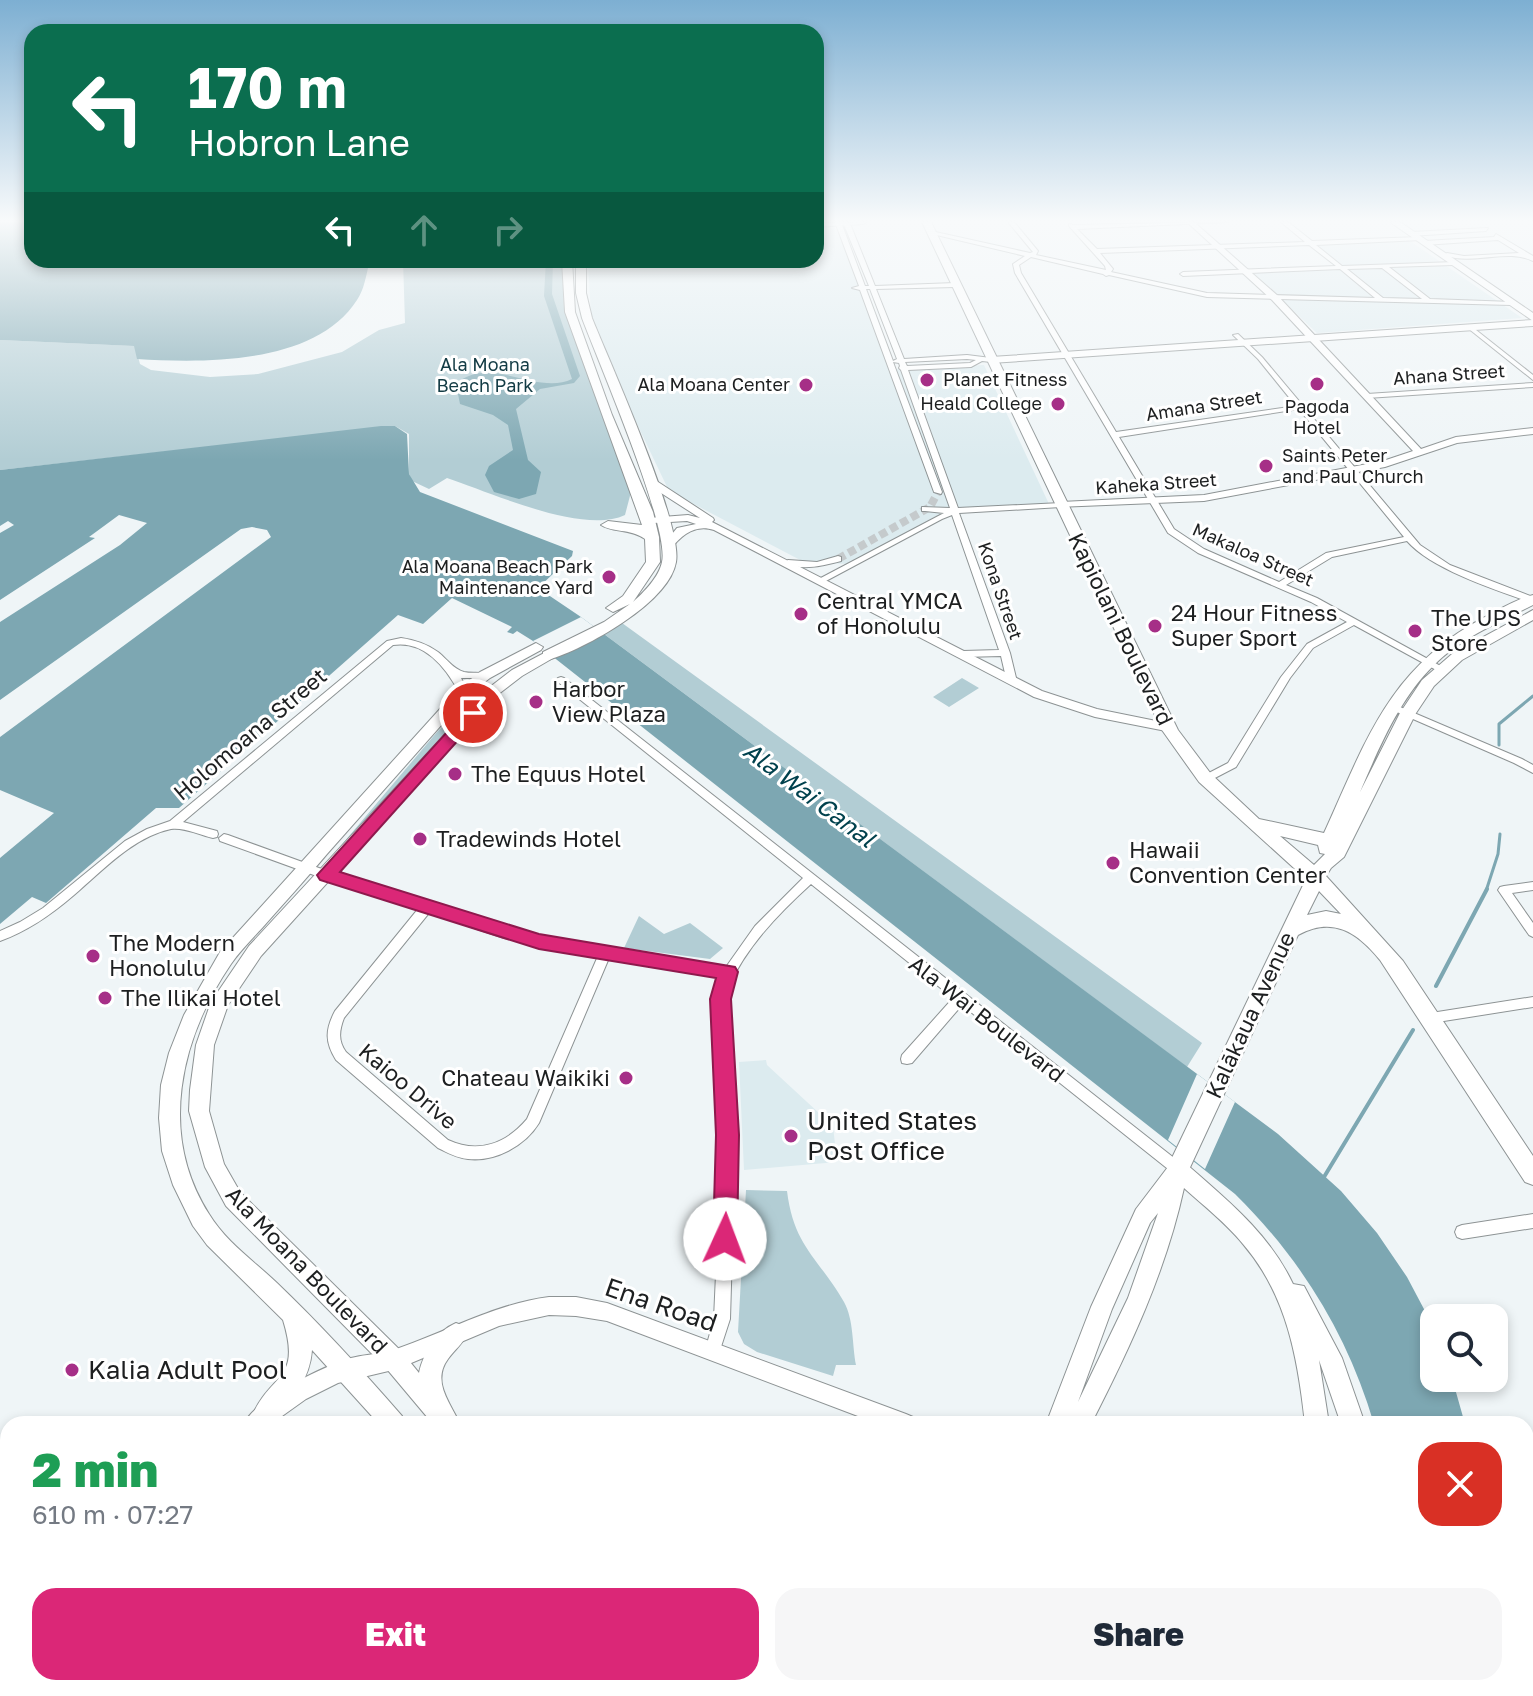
<!DOCTYPE html>
<meta charset="utf-8">
<style>
body{margin:0;font-family:"Golos Text",sans-serif;background:#f6f6f7;color:#1f2937;height:100vh;display:flex;flex-direction:column;font-size:30px;white-space:nowrap}
*{box-sizing:border-box;margin:0}
p{font-size:26px;color:#747a83}
.icon{flex:none;width:44px;height:44px;fill:none;stroke:currentColor;stroke-width:2;stroke-linecap:round;stroke-linejoin:round}
.map{position:relative;flex:1;overflow:hidden}
.panel{position:absolute;left:0px;top:1416px;width:1534px;height:280px;display:flex;flex-direction:column;background:#fff;border-radius:24px 24px 0 0;box-shadow:0 4px 12px #0003}
.panel>*{flex:none}
.hud{position:absolute;left:24px;top:24px;width:800px;height:244px;border-radius:24px;box-shadow:0 4px 12px #0003;background:#0b6e4f;color:#fff;overflow:hidden}
.tools{position:absolute;left:1420px;top:1304px;display:grid;gap:16px}
.tools a{display:grid;place-items:center;width:88px;height:88px;border-radius:16px;background:#fff;box-shadow:0 4px 12px #0003;font-size:40px}
.pin{position:absolute;display:grid;place-items:center;width:68px;height:68px;color:#fff;margin:-34px;border:4px solid #fff;border-radius:50%;box-shadow:0 2px 8px #0007}
.me{position:absolute;width:88px;margin:-44px;rotate:2deg;stroke-linejoin:round;filter:drop-shadow(0 0 6px #0008)}
.turn{display:flex;align-items:center;gap:28px;height:168px;padding:0 32px;font-size:36px}
.turn .icon{width:104px;height:104px;stroke-width:2.5}
.turn b{display:block;font-size:56px;line-height:68px}
.lanes{display:flex;align-items:center;height:76px;padding:0 32px;background:#0003;justify-content:center;gap:40px;direction:ltr}
.lanes .off{opacity:.35}
.round{display:grid;place-items:center;flex:none;width:84px;height:84px;border-radius:24px;background:#f6f6f7}
.summary{display:flex;align-items:center;justify-content:space-between;height:136px;padding:0 32px}
h1{font-size:48px;font-weight:800;line-height:60px;color:#1e9e55}
.primary-button{display:flex;gap:16px;margin-top:auto;padding:16px 32px}
.primary-button a{flex:1;height:92px;border-radius:24px;background:#db2777;color:#fff;font-size:32px;font-weight:800;line-height:92px;text-align:center}
.primary-button a+a{background:#f6f6f7;color:#1f2937}
.map>svg:first-child{display:block}
.built{fill:#dcebef}
.green{fill:#b2cdd4}
.water{fill:#7da7b2}
.pier{fill:#eff5f7}
.lines{fill:none;stroke-linecap:round;stroke-linejoin:round}
.stream-far1{stroke:#7da7b2;stroke-width:3}
.stream{stroke:#7da7b2;stroke-width:4}
.minor-tunnel{stroke:#c5cacc;stroke-width:8;stroke-dasharray:8 4;stroke-linecap:butt}
.minor-casing{stroke:#8d9394;stroke-width:2}
.tertiary-casing{stroke:#8d9394;stroke-width:2}
.secondary-casing{stroke:#8d9394;stroke-width:2}
.primary-casing{stroke:#8d9394;stroke-width:2}
.minor{fill:#fff;fill-rule:evenodd}
.tertiary{fill:#fff;fill-rule:evenodd}
.secondary{fill:#fff;fill-rule:evenodd}
.primary{fill:#fff;fill-rule:evenodd}
.route{fill:#db2777;stroke:#8e194d;stroke-width:2}
.poi-dot{fill:#a62f87;stroke:#fff;stroke-width:3}
.labels{text-anchor:middle;stroke-width:6;stroke-linejoin:round;paint-order:stroke}
.far-park-label{font-size:18px;fill:#143c45;stroke:#fff}
.far-street-label{font-size:18px;fill:#1d1f20;stroke:#fff}
.far-poi-label{font-size:18px;fill:#1d1f20;stroke:#fff;text-anchor:end}
.poi-label{font-size:22px;fill:#1d1f20;stroke:#fff;text-anchor:start}
.street-label{font-size:22px;fill:#1d1f20;stroke:#fff}
.water-label{font-size:24px;font-style:italic;fill:#00414d;stroke:#fff}
.near-poi-label{font-size:26px;fill:#1d1f20;stroke:#fff;text-anchor:start}
.near-street-label{font-size:26px;fill:#1d1f20;stroke:#fff}
</style>
<div class="map">
<svg width="1533" height="1696" viewBox="0 0 1533 1696">
<rect width="100%" height="100%" fill="#eff5f7"/>
<!-- built -->
<path class="built" d="M836 229 894 369 984 365 1049 504 951 508 849 564 804 562 669 491 626 401 591 316 588 260H816V230Z
M1410 241 1522 318 1317 333 1252 272 1345 268 1312 243Z
M766 1060 767 1065 833 1126 837 1162 744 1170 739 1062Z"/>
<!-- green -->
<path class="green" d="M403 260H562L564 310 631 492 625 515C583 535 492 493 447 478L429 489 412 481 409 474V434L395 426 0 470V340L135 346 140 364 151 370 210 377 258 374 342 352 379 330 405 323Z
M622 623 1202 1043 1187 1067 604 634Z
M962 678 979 688 949 707 933 697Z
M476 693 474 702 333 855 437 732Z
M639 916 664 934 690 923 723 948 710 959 624 948Z
M746 1190 787 1191C794 1247 818 1257 844 1302 854 1320 852 1345 856 1365H836L833 1376 757 1352 744 1344 738 1332Z
M8 1652V1688H577L584 1696H0V1658Z"/>
<!-- water -->
<path class="water" d="M0 222H32V260H369V264C366 276 364 290 357 300 315 365 205 363 137 359L134 346 0 340Z
M546 260H553L552 294 580 376 574 383 540 389 516 409 528 460 541 472 536 494 519 499 494 492 485 475 489 466 513 450 508 425 493 415 460 404 456 384C490 354 537 396 572 379L544 296Z
M381 426H395L407 434 409 474 420 492 573 551 572 556 538 588 581 617 1278 1134 1341 1191 1377 1233 1407 1277 1434 1328V1378H1452L1465 1424H1374C1348 1335 1301 1259 1235 1194L533 641 517 631 513 634 507 632 512 627 452 598 423 624 398 615 179 808H156L46 903 32 897 0 924V858L54 813 0 790V737L271 537 267 530 252 527 241 529 0 700V622L120 545 147 523 119 515 89 537 95 538 0 600V533L14 525 8 521 0 526V470Z
M1526 1580 1533 1590V1696H1381L1380 1688H1526Z"/>
<!-- pier -->
<path class="pier" d="M581 617 604 634 554 658 533 641Z
M1197 1074 1235 1102 1205 1169 1168 1140Z"/>
<g class="lines">
<!-- stream-far1 -->
<path class="stream-far1" d="M1499 745V724L1533 696
M1486 891 1498 854 1500 834"/>
<!-- stream -->
<path class="stream" d="M1436 986 1487 889
M1324 1177 1413 1030"/>
<!-- minor-tunnel -->
<path class="minor-tunnel" d="M838 559 930 507 938 492"/>
<!-- minor casing -->
<g class="minor-casing">
<path id="minor" d="M835 222H841L865 286H869L845 227 841 222H847L851 226 875 286 955 283 958 285 955 287 876 289 904 359 967 355 991 358 994 360 991 362 982 361 971 367 908 370 958 508 1061 503 1065 505 1061 507 959 513 1010 653 1017 682 1015 684 1012 685 1007 682 1001 656 963 657 958 654 963 651 999 650 952 515 942 519 824 582 821 583 817 580 944 513 925 511H922V507L950 508 901 370 899 368 900 366 899 363 893 362 942 492 941 494 934 492 860 290 852 288 859 286ZM866 289H870L897 359 893 361ZM967 359 976 360 970 363 907 366 905 362Z
M1008 222H1014L1038 251 1036 255 1106 270 1105 266 1069 226V224L1074 225 1229 222 1077 229 1097 249 1305 242 1281 222H1288L1312 241 1419 237 1421 240 1316 245 1342 266 1455 262 1456 263 1453 265 1389 267 1430 299 1513 302V304L1511 305 1207 297 1109 275 1106 276 1103 274 1031 257 1019 265 1021 273 1116 432 1296 406 1258 359 1233 335 1238 334 1262 357 1420 545 1450 565 1533 597V603C1498 591 1431 569 1407 541L1332 557 1286 585 1317 598 1446 669 1444 671H1438L1354 625 1313 648 1290 678 1236 767 1211 780H1203L1202 778 1203 776 1228 763 1281 677 1307 644 1347 622 1311 602 1198 553 1168 533 1015 273 1013 264 1025 256 928 233 931 231 1030 253 1033 252ZM1309 245 1336 266 1183 272 1180 274 1183 276 1340 269 1375 298 1207 293 1111 272 1113 269 1100 253ZM1382 268 1422 299 1383 298 1347 269ZM1299 409 1404 537 1326 553 1279 582 1204 549 1174 529 1119 437Z
M1488 228 1486 231 1411 236 1408 234 1411 232Z
M1496 234 1533 256V261C1507 248 1472 266 1444 255L1447 253 1464 256 1519 253 1498 240 1424 245 1421 243 1424 241 1494 237Z
M1471 326 1533 375V380L1469 329 1468 328Z
M1533 383V387L1367 398 1363 396 1367 394Z
M838 556 841 557V561C822 566 802 571 784 563L788 560 817 562Z
M401 638C415 640 427 644 438 652 447 659 453 669 464 672 473 674 481 671 490 675L485 678H461L468 692 466 694H460C447 669 425 640 393 645L183 822 217 831 218 834 217 837 213 838C201 835 183 827 171 829 133 837 102 871 74 895 52 914 28 931 0 941V931L20 922 43 908 125 841 147 829 170 821 387 641Z
M561 677 564 678 1183 1165 1185 1169 1183 1173 1178 1175 1173 1173 962 1005 912 1063 907 1064 902 1063 901 1059 902 1055 953 998 811 884C778 914 746 947 728 988L734 1185 730 1319 718 1356 713 1359 708 1356 705 1351 714 1319 720 1185 716 988 721 976 609 958 539 1123C525 1146 495 1162 468 1159 457 1158 448 1153 438 1148L336 1060C325 1042 325 1030 335 1011L418 909 322 878 220 841 219 838 224 834 228 835 330 872 504 929 605 948 726 967 755 926 803 878 558 682 556 680 558 678ZM429 913 504 938 598 956 527 1119C506 1144 478 1154 448 1140L346 1052C338 1041 339 1031 344 1018Z
M1393 704 1522 759 1533 765V773L1514 763 1390 709 1388 707Z
M1533 882V890L1512 893 1533 923V937L1529 935 1498 890 1500 887 1504 886Z
M1533 997V1007L1431 1023 1427 1022 1425 1018 1427 1014 1431 1013Z
M1533 1214V1228L1462 1239 1457 1237 1455 1232 1457 1227 1462 1225Z"/>
</g>
<!-- tertiary casing -->
<g class="tertiary-casing">
<path id="tertiary" d="M866 222 863 224 816 227V223Z
M1187 222H1194L1278 296 1421 449 1456 437 1533 428V434L1457 443 1385 467 1204 501 1057 507 1056 505 1061 502 1204 495 1383 461 1413 451 1272 300Z
M647 480H655L713 518 714 520 712 522 1042 691 1097 709 1166 723 1172 727 1166 731 1095 717 1034 697 714 530C696 524 683 534 672 547H664L663 545 677 528 696 524 687 521 653 523 649 522V518L688 515 700 518 647 484Z
M549 1297H576L607 1303 906 1414 913 1417 916 1424H879L607 1321 576 1316 549 1315 499 1326 397 1369 338 1383 306 1399 271 1424H244C254 1400 326 1365 351 1358 367 1354 384 1354 399 1348 450 1330 495 1304 549 1297Z
M8 1599V1624L0 1627V1602Z"/>
</g>
<!-- secondary casing -->
<g class="secondary-casing">
<path id="secondary" d="M1533 320V326L991 363 986 360 991 357Z
M536 643 543 647 541 650 490 678 468 695C421 748 374 801 327 854 306 879 284 903 263 927 252 939 240 951 231 964 180 1039 158 1134 209 1214 226 1242 254 1261 277 1283 321 1325 362 1370 402 1416L406 1424H379L312 1350C310 1380 291 1402 272 1424H256L252 1416C271 1372 302 1382 283 1320L207 1245 193 1226 173 1185 162 1151 159 1118 161 1085 169 1053 184 1015 220 952 458 689 480 672Z
M548 651 553 652V658L522 676 496 696 261 956 228 1005 214 1045 209 1111 224 1164 240 1192 402 1352 419 1373C423 1353 437 1331 456 1323L464 1326 467 1334C463 1344 454 1350 448 1359 431 1382 451 1404 460 1424H433L386 1368 226 1206 205 1167 189 1111 190 1090 196 1045 211 1002 249 946 486 690 512 670Z
M1178 1160 1185 1163C1226 1199 1269 1233 1293 1284L1304 1286 1342 1358 1365 1424H1341L1319 1360 1329 1424H1305C1298 1359 1287 1295 1243 1244 1226 1223 1204 1206 1184 1188 1166 1271 1130 1348 1091 1424H1046L1091 1307 1136 1209 1171 1163ZM1158 1213 1128 1298 1078 1402 1112 1309 1150 1223Z
M1533 1517V1541L1526 1543V1519Z
M602 1688H632L635 1696H605Z
M663 1688H693L696 1696H666Z
M943 1688H983L980 1696H940Z
M1326 1688H1372V1696H1327Z"/>
</g>
<!-- primary casing -->
<g class="primary-casing">
<path id="primary" d="M922 222H931L1178 730 1211 774 1259 819 1324 833C1366 741 1388 669 1483 618 1499 610 1516 599 1533 595V605C1499 622 1461 638 1434 665 1399 699 1379 748 1360 792L1400 713 1422 680 1452 654 1533 610V620L1462 660 1434 686 1416 713 1344 857 1331 868 1326 876 1403 961 1533 1156V1185L1525 1182 1380 960C1357 932 1333 916 1298 935L1186 1176 1178 1179 1170 1176 1167 1169 1170 1162 1306 879 1199 782 1162 730ZM1280 836 1318 845 1320 853 1325 854 1314 865ZM1319 891 1341 914 1326 911 1307 915Z
M1390 222H1400L1533 313V321Z
M562 260H572L575 312 612 415 653 512 659 537 660 562 633 602C644 592 659 577 662 562 670 527 598 361 582 318L576 293V260H586V293L592 318C610 363 683 524 676 562 669 603 585 649 548 660L543 658V652L604 622 630 604 613 612 606 608 623 596 646 562 645 539C629 528 613 533 601 525L608 521 642 525 565 312Z"/>
</g>
<!-- minor -->
<use href="#minor" class="minor"/>
<!-- tertiary -->
<use href="#tertiary" class="tertiary"/>
<!-- secondary -->
<use href="#secondary" class="secondary"/>
<!-- primary -->
<use href="#primary" class="primary"/>
</g>
<!-- sky -->
<linearGradient id="sky" x2="0" y2="1"><stop stop-color="#7dafd2"/><stop offset="0.48" stop-color="#f8fafb"/><stop offset="1" stop-color="#f8fafb" stop-opacity="0"/></linearGradient>
<rect width="1533" height="460" fill="url(#sky)"/>
<!-- route -->
<path class="route" d="M473 708 481 713 479 717 340 872 539 934 735 967 738 972 731 999 739 1135 737 1239 733 1247 725 1250 716 1247 713 1239 716 1135 710 999 716 978 539 949 320 880 317 875 467 710Z"/>
<!-- markers -->
<g class="poi-dot">
<circle cx="927" cy="380" r="8"/>
<circle cx="1317" cy="384" r="8"/>
<circle cx="806" cy="385" r="8"/>
<circle cx="1058" cy="404" r="8"/>
<circle cx="1266" cy="466" r="8"/>
<circle cx="609" cy="577" r="8"/>
<circle cx="801" cy="614" r="8"/>
<circle cx="1155" cy="626" r="8"/>
<circle cx="1415" cy="631" r="8"/>
<circle cx="536" cy="702" r="8"/>
<circle cx="455" cy="774" r="8"/>
<circle cx="420" cy="839" r="8"/>
<circle cx="1113" cy="863" r="8"/>
<circle cx="93" cy="956" r="8"/>
<circle cx="105" cy="998" r="8"/>
<circle cx="626" cy="1078" r="8"/>
<circle cx="791" cy="1136" r="8"/>
<circle cx="72" cy="1370" r="8"/>
</g>
<g class="labels">
<!-- far-park labels -->
<g class="far-park-label">
<text x="485" y="371">Ala Moana<tspan x="485" dy="21">Beach Park</tspan></text>
</g>
<!-- far-street labels -->
<g class="far-street-label">
<text transform="translate(1449 375) rotate(-4)" y="6">Ahana Street</text>
<text transform="translate(1204 406) rotate(-9)" y="6">Amana Street</text>
<text transform="translate(1156 484) rotate(-4)" y="6">Kaheka Street</text>
<text transform="translate(1253 555) rotate(24)" y="6">Makaloa Street</text>
<text transform="translate(1000 591) rotate(71)" y="6">Kona Street</text>
</g>
<!-- far-poi labels -->
<g class="far-poi-label">
<text x="943" y="386" text-anchor="start">Planet Fitness</text>
<text x="790" y="391">Ala Moana Center</text>
<text x="1042" y="410">Heald College</text>
<text x="1317" y="413" text-anchor="middle">Pagoda<tspan x="1317" dy="21">Hotel</tspan></text>
<text x="1282" y="462" text-anchor="start">Saints Peter<tspan x="1282" dy="21">and Paul Church</tspan></text>
<text x="593" y="573">Ala Moana Beach Park<tspan x="593" dy="21">Maintenance Yard</tspan></text>
</g>
<!-- poi labels -->
<g class="poi-label">
<text x="817" y="609">Central YMCA<tspan x="817" dy="25">of Honolulu</tspan></text>
<text x="1171" y="621">24 Hour Fitness<tspan x="1171" dy="25">Super Sport</tspan></text>
<text x="1431" y="626">The UPS<tspan x="1431" dy="25">Store</tspan></text>
<text x="552" y="697">Harbor<tspan x="552" dy="25">View Plaza</tspan></text>
<text x="471" y="782">The Equus Hotel</text>
<text x="436" y="847">Tradewinds Hotel</text>
<text x="1129" y="858">Hawaii<tspan x="1129" dy="25">Convention Center</tspan></text>
<text x="109" y="951">The Modern<tspan x="109" dy="25">Honolulu</tspan></text>
<text x="121" y="1006">The Ilikai Hotel</text>
<text x="610" y="1086" text-anchor="end">Chateau Waikiki</text>
</g>
<!-- street labels -->
<g class="street-label">
<text transform="translate(1121 629) rotate(64)" y="8">Kapiolani Boulevard</text>
<text transform="translate(250 734) rotate(-40)" y="8">Holomoana Street</text>
<text transform="translate(1250 1015) rotate(-65)" y="8">Kalākaua Avenue</text>
<text transform="translate(987 1019) rotate(38)" y="8">Ala Wai Boulevard</text>
<text transform="translate(408 1086) rotate(40)" y="8">Kaioo Drive</text>
<text transform="translate(307 1270) rotate(46)" y="8">Ala Moana Boulevard</text>
</g>
<!-- water labels -->
<g class="water-label">
<text transform="translate(809 795) rotate(37)" y="8">Ala Wai Canal</text>
</g>
<!-- near-poi labels -->
<g class="near-poi-label">
<text x="807" y="1130">United States<tspan x="807" dy="30">Post Office</tspan></text>
<text x="88" y="1379">Kalia Adult Pool</text>
</g>
<!-- near-street labels -->
<g class="near-street-label">
<text transform="translate(661 1305) rotate(19)" y="9">Ena Road</text>
</g>
</g>
</svg>
<div class="tools">
<a><svg class="icon" aria-label="search" viewBox="0 0 24 24"><circle cx="10" cy="10" r="6"/><path d="M15 15l6 6"/></svg></a>
</div>
<div class="pin" style="left:473px;top:713px;background:#d93025"><svg class="icon" aria-label="arrive" viewBox="0 0 24 24"><path d="M6 21V4h12l-3 4 3 4H6"/></svg></div>
<svg class="me" style="left:725px;top:1239px" viewBox="-20 -20 40 40"><circle r="19" fill="#fff"/><path d="M0-13L10 11 0 6-10 11z" fill="#db2777"/></svg>
<div class="hud">
<div class="turn"><svg class="icon" aria-label="left" viewBox="0 0 24 24"><path d="M17 20v-9H6M10 6l-5 5 5 5"/></svg><div><b>170 m</b>Hobron Lane</div></div>
<div class="lanes"><svg class="icon" aria-label="left" viewBox="0 0 24 24"><path d="M17 20v-9H6M10 6l-5 5 5 5"/></svg><svg class="icon off" aria-label="ahead" viewBox="0 0 24 24"><path d="M12 20V5M6 11l6-6 6 6"/></svg><svg class="icon off" aria-label="right" viewBox="0 0 24 24"><path d="M7 20v-9h11M14 6l5 5-5 5"/></svg></div>
</div>
<section class="panel">
<div class="summary"><div><h1>2 min</h1><p>610 m · 07:27</p></div><a class="round" style="background:#d93025;color:#fff"><svg class="icon" aria-label="close" viewBox="0 0 24 24"><path d="M6 6l12 12M18 6L6 18"/></svg></a></div>
<div class="primary-button"><a>Exit</a><a>Share</a></div>
</section>
</div>
